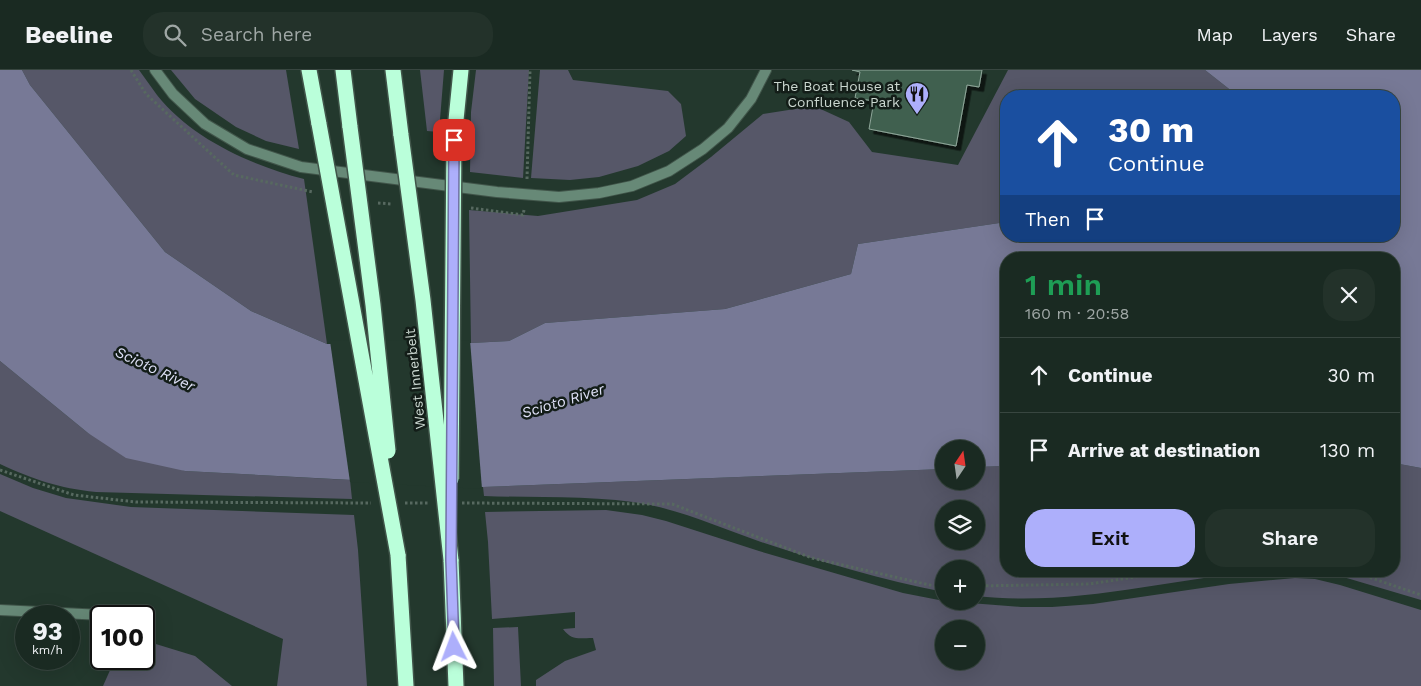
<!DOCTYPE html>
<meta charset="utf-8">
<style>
body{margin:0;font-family:"Work Sans",sans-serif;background:#23322a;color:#f1f3f6;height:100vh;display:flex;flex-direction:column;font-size:19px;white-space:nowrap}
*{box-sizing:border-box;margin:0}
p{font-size:16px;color:#9fa7a5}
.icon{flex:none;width:28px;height:28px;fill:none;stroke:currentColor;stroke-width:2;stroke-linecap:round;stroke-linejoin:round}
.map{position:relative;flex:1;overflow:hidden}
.panel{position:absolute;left:1000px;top:182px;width:400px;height:325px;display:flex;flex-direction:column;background:#1a2a22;border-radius:20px;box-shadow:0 5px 20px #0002,0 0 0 1px #384640}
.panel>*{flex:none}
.guide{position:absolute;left:1000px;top:20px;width:400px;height:152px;border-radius:20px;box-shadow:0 5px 20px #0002,0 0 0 1px #384640;background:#1a4fa0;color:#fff;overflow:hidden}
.needle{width:32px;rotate:13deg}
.controls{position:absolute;left:935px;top:370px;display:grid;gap:10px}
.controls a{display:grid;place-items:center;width:50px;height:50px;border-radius:50%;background:#1a2a22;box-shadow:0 5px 20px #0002,0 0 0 1px #384640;font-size:25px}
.speed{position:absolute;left:15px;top:535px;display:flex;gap:10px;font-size:25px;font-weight:700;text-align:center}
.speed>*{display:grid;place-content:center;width:65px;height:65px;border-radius:50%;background:#1a2a22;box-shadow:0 5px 20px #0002,0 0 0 1px #384640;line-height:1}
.speed small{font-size:12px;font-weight:400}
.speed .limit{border:2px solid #111;border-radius:8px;background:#fff;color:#111}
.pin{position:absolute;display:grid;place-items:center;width:42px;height:42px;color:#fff;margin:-21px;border-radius:10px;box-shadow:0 2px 8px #0006}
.me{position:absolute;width:55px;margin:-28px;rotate:357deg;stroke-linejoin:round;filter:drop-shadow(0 0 4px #0008)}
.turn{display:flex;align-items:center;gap:18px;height:105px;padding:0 25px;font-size:22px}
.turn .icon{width:65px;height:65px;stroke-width:2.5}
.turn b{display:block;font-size:35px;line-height:42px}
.then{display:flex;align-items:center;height:48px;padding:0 25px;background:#0003;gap:10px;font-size:19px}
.round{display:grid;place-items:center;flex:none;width:52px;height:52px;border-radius:20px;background:#23322a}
.head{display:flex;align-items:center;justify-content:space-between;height:85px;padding:0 25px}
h1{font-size:30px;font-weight:600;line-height:38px;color:#1e9e55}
.primary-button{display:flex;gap:10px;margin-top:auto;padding:10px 25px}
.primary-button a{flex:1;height:58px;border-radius:20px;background:#adaffb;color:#111;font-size:20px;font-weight:600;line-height:58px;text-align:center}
.primary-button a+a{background:#23322a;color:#f1f3f6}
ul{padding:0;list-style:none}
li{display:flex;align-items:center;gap:15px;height:75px;padding:0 25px;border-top:1px solid #384640}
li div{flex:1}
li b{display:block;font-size:19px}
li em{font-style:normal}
header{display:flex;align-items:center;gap:30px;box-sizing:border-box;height:70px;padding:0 25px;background:#1a2a22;border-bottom:1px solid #384640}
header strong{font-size:24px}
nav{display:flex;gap:28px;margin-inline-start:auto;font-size:18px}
.search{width:350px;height:45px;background:#23322a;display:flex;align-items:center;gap:12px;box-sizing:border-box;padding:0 18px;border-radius:20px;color:#9fa7a5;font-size:19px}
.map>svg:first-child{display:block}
.green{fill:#565768;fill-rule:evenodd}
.water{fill:#777996}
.pier{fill:#23382d}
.building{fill:#416050;stroke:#8fa79a;filter:url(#shadow)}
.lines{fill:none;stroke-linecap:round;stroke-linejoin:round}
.street-casing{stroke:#41554a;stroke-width:12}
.highway-casing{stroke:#41554a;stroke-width:18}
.path{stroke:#576960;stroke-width:3;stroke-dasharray:2.5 2.5;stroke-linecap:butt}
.street{stroke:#678977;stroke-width:10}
.highway{stroke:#baffda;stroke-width:15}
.highway-bridge-casing{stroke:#41554a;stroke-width:18;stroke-linecap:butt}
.highway-bridge{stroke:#baffda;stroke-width:15}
.route-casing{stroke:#7072a3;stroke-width:12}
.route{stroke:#adaffb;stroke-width:9}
.labels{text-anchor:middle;stroke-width:5;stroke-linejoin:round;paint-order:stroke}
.poi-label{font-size:14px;fill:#cbd7d0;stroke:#131d18;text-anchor:end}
.street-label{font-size:14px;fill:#cbd7d0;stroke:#131d18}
.water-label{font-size:15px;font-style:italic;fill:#dfe1f7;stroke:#131d18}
</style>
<header>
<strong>Beeline</strong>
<div class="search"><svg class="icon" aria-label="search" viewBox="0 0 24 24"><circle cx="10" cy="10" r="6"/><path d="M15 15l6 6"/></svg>Search here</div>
<nav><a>Map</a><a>Layers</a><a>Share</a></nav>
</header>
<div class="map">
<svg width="1421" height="616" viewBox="0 0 1421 616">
<defs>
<filter id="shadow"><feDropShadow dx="4.5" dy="4.5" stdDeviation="0" flood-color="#0009"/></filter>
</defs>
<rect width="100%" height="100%" fill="#23382d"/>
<!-- green -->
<path class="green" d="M22 0H139C145 8 151 17 157 25 192 69 251 95 304 109L327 274 251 241 165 182 30 15Z
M171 0H286L299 79 266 71 236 57 195 29Z
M420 0H444L439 62 427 61Z
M476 0H529L523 108 470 102 471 42Z
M540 0H568L573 10 668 21 681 34 686 66 669 81 638 96 599 107 570 110 531 108Z
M1008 0H1205L1238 26H1006V152L858 174 851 204 725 239 545 253 509 271 471 273 469 140 538 146 637 130 675 114 711 87 763 44 814 36 849 52 872 82 958 95Z
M0 291 88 363 185 401 350 410 352 429 96 422C58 418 35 410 0 394Z
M1394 393 1421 398V530L1323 501H1394Z
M1006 396V501H1260C1165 510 1072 537 976 526V499H944V522C882 510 821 492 761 472 724 459 688 443 650 435 598 425 537 428 484 426L483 417 944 399V411H976V397ZM944 439H976V471H944Z
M0 404 33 418 66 428 131 437 354 445 358 480 367 616H277L283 569 0 441Z
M606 440 642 445 666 451 759 481 903 523 944 531 1021 537H1052L1093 534 1229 514 1295 508 1315 509 1340 515 1421 540V616H536V610L565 591 596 580 593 568C579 568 572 571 563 559L575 558V542L492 549 488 472 485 442ZM944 559H976V591H944Z
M518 557 521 616H494L493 558Z
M146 571 195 586 232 616H103L115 589H144V572Z"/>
<!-- water -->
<path class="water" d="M0 0H22L30 15 165 182 251 241 327 274 471 273 509 271 545 253 725 239 851 204 858 174 1006 152V166H1394V26H1238L1205 0H1421V398L1394 393V189H1006V396L976 397V379H944V399L483 417 185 401 126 388 88 363 0 291Z"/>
<!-- pier -->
<path class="pier" d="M470 270 482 419 350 412 330 271Z"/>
<!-- building -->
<path class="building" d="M852 0H982L979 17 967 15 956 76 869 59 874 31 855 28 860 2Z"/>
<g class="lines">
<!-- street casing -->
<g class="street-casing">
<path id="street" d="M155 0 173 24 205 54 247 79 301 97 497 122 559 127 599 123 632 116 669 101 703 79 728 58 751 29 766 0
M0 540 103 545"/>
</g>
<!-- highway casing -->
<g class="highway-casing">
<path id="highway" d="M309 0 319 54
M343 0 350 57
M393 0 401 65
M454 70 461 0
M398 485 406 616
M451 490 456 616"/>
</g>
<!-- path -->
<path class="path" d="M131 0 146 24 234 105 313 122
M527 109 530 0
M378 133 392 134
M471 138 523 145 524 140
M0 400 74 425 136 432 371 433
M405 433H429
M462 433 672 434 812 488 934 516H944
M1351 501 1421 525
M976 516 1089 514 1174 501"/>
<!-- street -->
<use href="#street" class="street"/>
<!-- highway -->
<use href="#highway" class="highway"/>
<!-- highway-bridge casing -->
<g class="highway-bridge-casing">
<path id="highway-bridge" d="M319 54 398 485
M350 57 373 235 388 381
M401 65 423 230 451 490
M451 409 454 70"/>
</g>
<!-- highway-bridge -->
<use href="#highway-bridge" class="highway-bridge"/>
</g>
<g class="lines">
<!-- route casing -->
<g class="route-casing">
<path id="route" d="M454 577 451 490 454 70"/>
</g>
<!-- route -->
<use href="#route" class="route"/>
</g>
<!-- icons -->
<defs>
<g id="restaurant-pin" transform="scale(1.25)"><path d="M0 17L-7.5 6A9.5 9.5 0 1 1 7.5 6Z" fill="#adaffb" stroke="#131d18"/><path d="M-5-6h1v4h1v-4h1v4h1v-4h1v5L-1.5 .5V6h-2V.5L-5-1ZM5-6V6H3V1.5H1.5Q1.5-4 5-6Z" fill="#111"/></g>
</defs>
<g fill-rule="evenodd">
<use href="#restaurant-pin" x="917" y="24"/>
</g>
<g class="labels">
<!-- poi labels -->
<g class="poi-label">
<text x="900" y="21">The Boat House at<tspan x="900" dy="16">Confluence Park</tspan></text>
</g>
<!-- street labels -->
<g class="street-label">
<text transform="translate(415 309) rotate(-96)" y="5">West Innerbelt</text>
</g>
<!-- water labels -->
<g class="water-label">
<text transform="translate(155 299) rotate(25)" y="5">Scioto River</text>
<text transform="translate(563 331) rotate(-17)" y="5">Scioto River</text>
</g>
</g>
</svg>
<div class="controls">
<a><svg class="needle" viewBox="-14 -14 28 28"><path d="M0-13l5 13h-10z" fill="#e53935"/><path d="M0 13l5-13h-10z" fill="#9fa7a5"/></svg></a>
<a><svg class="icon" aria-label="layers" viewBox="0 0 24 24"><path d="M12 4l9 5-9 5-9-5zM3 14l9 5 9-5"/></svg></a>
<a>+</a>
<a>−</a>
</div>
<div class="speed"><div>93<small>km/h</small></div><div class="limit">100</div></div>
<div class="pin" style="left:454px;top:70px;background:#d93025"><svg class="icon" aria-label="arrive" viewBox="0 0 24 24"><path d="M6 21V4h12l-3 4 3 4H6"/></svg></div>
<svg class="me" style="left:454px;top:577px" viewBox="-20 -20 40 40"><path d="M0-17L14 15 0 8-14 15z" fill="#adaffb" stroke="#fff" stroke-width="4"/></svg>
<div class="guide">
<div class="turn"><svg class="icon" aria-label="ahead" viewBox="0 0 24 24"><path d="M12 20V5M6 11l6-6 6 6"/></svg><div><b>30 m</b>Continue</div></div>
<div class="then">Then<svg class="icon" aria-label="arrive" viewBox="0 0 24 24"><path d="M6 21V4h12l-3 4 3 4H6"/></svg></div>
</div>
<section class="panel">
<div class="head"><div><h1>1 min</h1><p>160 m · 20:58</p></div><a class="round"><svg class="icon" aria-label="close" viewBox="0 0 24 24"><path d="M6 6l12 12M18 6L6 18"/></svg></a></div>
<ul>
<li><svg class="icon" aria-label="ahead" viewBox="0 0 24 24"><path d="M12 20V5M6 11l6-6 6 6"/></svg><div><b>Continue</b></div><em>30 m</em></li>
<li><svg class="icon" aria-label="arrive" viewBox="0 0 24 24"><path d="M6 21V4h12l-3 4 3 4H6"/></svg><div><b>Arrive at destination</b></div><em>130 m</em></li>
</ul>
<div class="primary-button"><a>Exit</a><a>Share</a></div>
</section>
</div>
